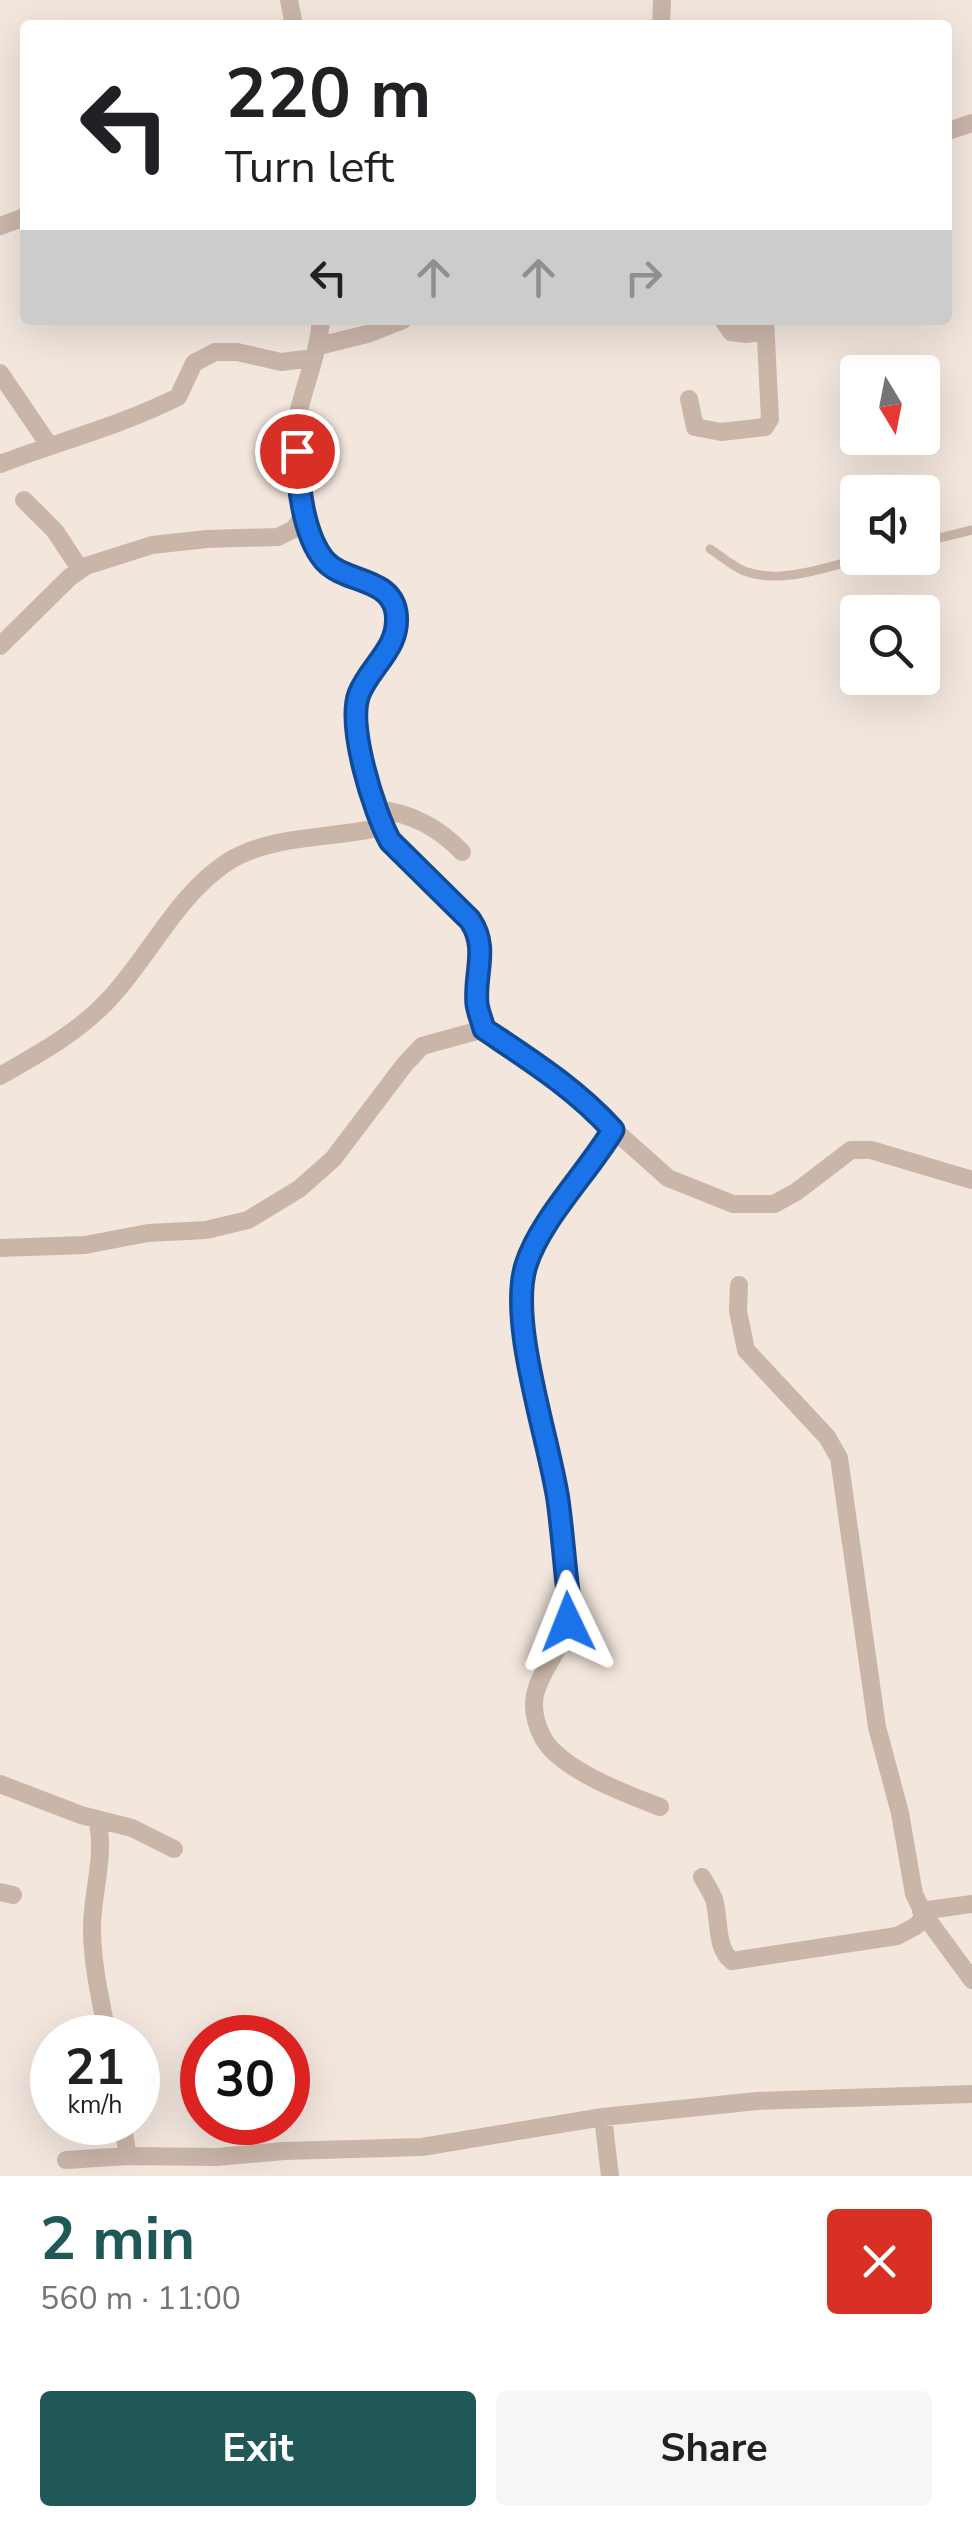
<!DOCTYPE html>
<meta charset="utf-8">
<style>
body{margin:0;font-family:"Nunito Sans",sans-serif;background:#f6f6f6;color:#202124;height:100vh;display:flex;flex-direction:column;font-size:38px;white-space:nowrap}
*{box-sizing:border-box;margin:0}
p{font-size:32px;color:#757577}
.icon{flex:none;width:55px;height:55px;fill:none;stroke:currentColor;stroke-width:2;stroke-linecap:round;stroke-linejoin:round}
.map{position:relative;height:2176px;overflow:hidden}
.side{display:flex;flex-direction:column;background:#fff;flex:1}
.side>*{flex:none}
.banner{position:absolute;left:20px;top:20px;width:932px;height:305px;border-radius:10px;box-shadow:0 10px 40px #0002;background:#fff;color:#202124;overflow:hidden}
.needle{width:65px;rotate:170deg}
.fabs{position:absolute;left:840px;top:355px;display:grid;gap:20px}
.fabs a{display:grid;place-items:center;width:100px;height:100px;border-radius:10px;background:#fff;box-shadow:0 10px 40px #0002;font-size:50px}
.speed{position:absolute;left:30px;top:2015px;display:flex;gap:20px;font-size:50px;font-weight:700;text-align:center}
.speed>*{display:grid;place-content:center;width:130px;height:130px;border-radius:50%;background:#fff;box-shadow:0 10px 40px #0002;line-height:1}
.speed small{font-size:25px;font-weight:400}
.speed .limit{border:15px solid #d22;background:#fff;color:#111}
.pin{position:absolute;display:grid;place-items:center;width:85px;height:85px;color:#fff;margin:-42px;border:5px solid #fff;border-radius:50%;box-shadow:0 2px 10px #0007}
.me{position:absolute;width:110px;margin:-55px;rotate:358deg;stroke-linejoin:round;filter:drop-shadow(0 0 8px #0008)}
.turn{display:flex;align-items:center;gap:35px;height:210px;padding:0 40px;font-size:45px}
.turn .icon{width:130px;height:130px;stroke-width:2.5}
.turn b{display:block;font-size:70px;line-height:85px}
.lanes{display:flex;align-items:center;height:95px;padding:0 40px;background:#0003;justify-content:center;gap:50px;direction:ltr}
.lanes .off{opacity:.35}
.round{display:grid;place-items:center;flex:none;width:105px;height:105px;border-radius:10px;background:#f6f6f6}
.headline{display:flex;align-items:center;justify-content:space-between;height:170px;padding:0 40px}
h1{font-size:60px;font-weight:700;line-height:75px;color:#1f5856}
.button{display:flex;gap:20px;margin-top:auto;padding:20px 40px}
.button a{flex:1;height:115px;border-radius:10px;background:#1f5856;color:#fff;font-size:40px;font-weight:700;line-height:115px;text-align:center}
.button a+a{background:#f6f6f6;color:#202124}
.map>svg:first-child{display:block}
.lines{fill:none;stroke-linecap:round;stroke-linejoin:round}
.lane{stroke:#cab5a9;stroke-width:9}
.street{stroke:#cab5a9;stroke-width:18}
.route-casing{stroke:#114b97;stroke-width:25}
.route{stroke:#1a73e8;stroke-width:18}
</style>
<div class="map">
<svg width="972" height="2176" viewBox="0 0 972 2176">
<rect width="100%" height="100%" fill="#f2e6dd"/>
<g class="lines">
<!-- lane -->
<path class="lane" d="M922 542 972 530
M710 549C721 556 732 566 744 571 780 585 827 567 862 558"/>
<!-- street -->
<path class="street" d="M289 0 294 25
M661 25 662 0
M948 131 972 123
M0 226 25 217
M321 320C318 356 303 388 296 423 291 454 303 539 326 562 347 583 391 578 395 613 400 649 371 664 359 694 343 735 373 787 382 827L390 841 470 921C489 948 474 973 477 1004 478 1012 482 1021 484 1029L587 1101 613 1129 668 1178 733 1204H774L796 1192 851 1150H871L972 1180
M723 320 731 332 746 334 766 331
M319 346 367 334 403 320
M0 373 49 445
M689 399 695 427 721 432 765 427 770 419 765 320
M0 464C60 441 120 426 178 397L194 363 215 352H237L281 362 314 358
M24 500 55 531 80 569
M0 646 70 577 86 566 152 545 207 539 278 537 294 529 304 514
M378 809C412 814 438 827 462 852
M0 1076C40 1053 81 1031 112 996 152 952 176 897 226 863 270 834 333 839 382 827
M613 1129C600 1151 586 1172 571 1193 553 1217 531 1240 525 1271 517 1308 527 1348 534 1384 546 1445 559 1504 565 1565 566 1580 570 1596 569 1610 567 1661 513 1681 543 1738 561 1770 626 1794 660 1807
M0 1248 85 1245 148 1233 206 1230 248 1220 299 1189 333 1159 405 1064 422 1046 484 1029
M739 1285 738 1311 746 1350 827 1437 839 1458 877 1727 900 1813 914 1894 925 1916 972 1980
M0 1784 81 1815 132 1828 174 1849
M97 1819C106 1856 92 1892 92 1928 92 1965 101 2002 108 2038
M702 1877C706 1884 711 1892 714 1899 720 1919 715 1948 732 1961L897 1936 916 1926 925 1916
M0 1892 13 1895
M921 1911 972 1904
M603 2117 610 2176
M122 2122 128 2156
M66 2160 128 2156 216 2157 284 2151 422 2147 603 2117 757 2101 972 2094"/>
</g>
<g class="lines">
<!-- route casing -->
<g class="route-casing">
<path id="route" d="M297 451C298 483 303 536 325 561 345 583 390 577 396 612 401 648 371 664 359 694 347 726 374 812 390 841L470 920C489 948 474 973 477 1004 478 1012 482 1021 484 1029 530 1060 575 1088 613 1130 588 1172 540 1220 526 1265 508 1322 549 1439 558 1500 563 1536 565 1572 570 1608L568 1622"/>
</g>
<!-- route -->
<use href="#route" class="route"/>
</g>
</svg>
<div class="fabs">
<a><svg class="needle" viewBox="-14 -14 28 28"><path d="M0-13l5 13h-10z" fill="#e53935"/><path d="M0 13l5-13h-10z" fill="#757577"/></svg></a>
<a><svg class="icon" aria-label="sound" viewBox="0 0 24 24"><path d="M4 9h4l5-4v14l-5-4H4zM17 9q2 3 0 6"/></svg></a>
<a><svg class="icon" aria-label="search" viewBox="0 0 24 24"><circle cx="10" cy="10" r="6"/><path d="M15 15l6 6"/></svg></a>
</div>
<div class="speed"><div>21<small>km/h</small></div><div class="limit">30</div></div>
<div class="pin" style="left:297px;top:451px;background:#d93025"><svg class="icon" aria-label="arrive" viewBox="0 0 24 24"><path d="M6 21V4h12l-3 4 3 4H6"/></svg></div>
<svg class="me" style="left:568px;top:1622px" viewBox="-20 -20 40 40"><path d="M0-17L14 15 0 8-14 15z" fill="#1a73e8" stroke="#fff" stroke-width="4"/></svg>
<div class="banner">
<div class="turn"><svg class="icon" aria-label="left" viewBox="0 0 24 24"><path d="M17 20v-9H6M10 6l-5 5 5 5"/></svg><div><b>220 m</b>Turn left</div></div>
<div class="lanes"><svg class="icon" aria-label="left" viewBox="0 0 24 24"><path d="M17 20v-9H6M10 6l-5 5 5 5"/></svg><svg class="icon off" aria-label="ahead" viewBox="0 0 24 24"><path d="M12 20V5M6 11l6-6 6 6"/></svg><svg class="icon off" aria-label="ahead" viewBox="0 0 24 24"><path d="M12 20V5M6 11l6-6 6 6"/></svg><svg class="icon off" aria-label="right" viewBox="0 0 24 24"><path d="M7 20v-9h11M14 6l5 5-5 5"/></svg></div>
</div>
</div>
<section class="side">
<div class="headline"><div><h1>2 min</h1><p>560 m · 11:00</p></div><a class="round" style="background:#d93025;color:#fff"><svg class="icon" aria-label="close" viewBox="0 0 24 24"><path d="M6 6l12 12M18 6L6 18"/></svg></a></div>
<div class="button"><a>Exit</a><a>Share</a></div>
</section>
